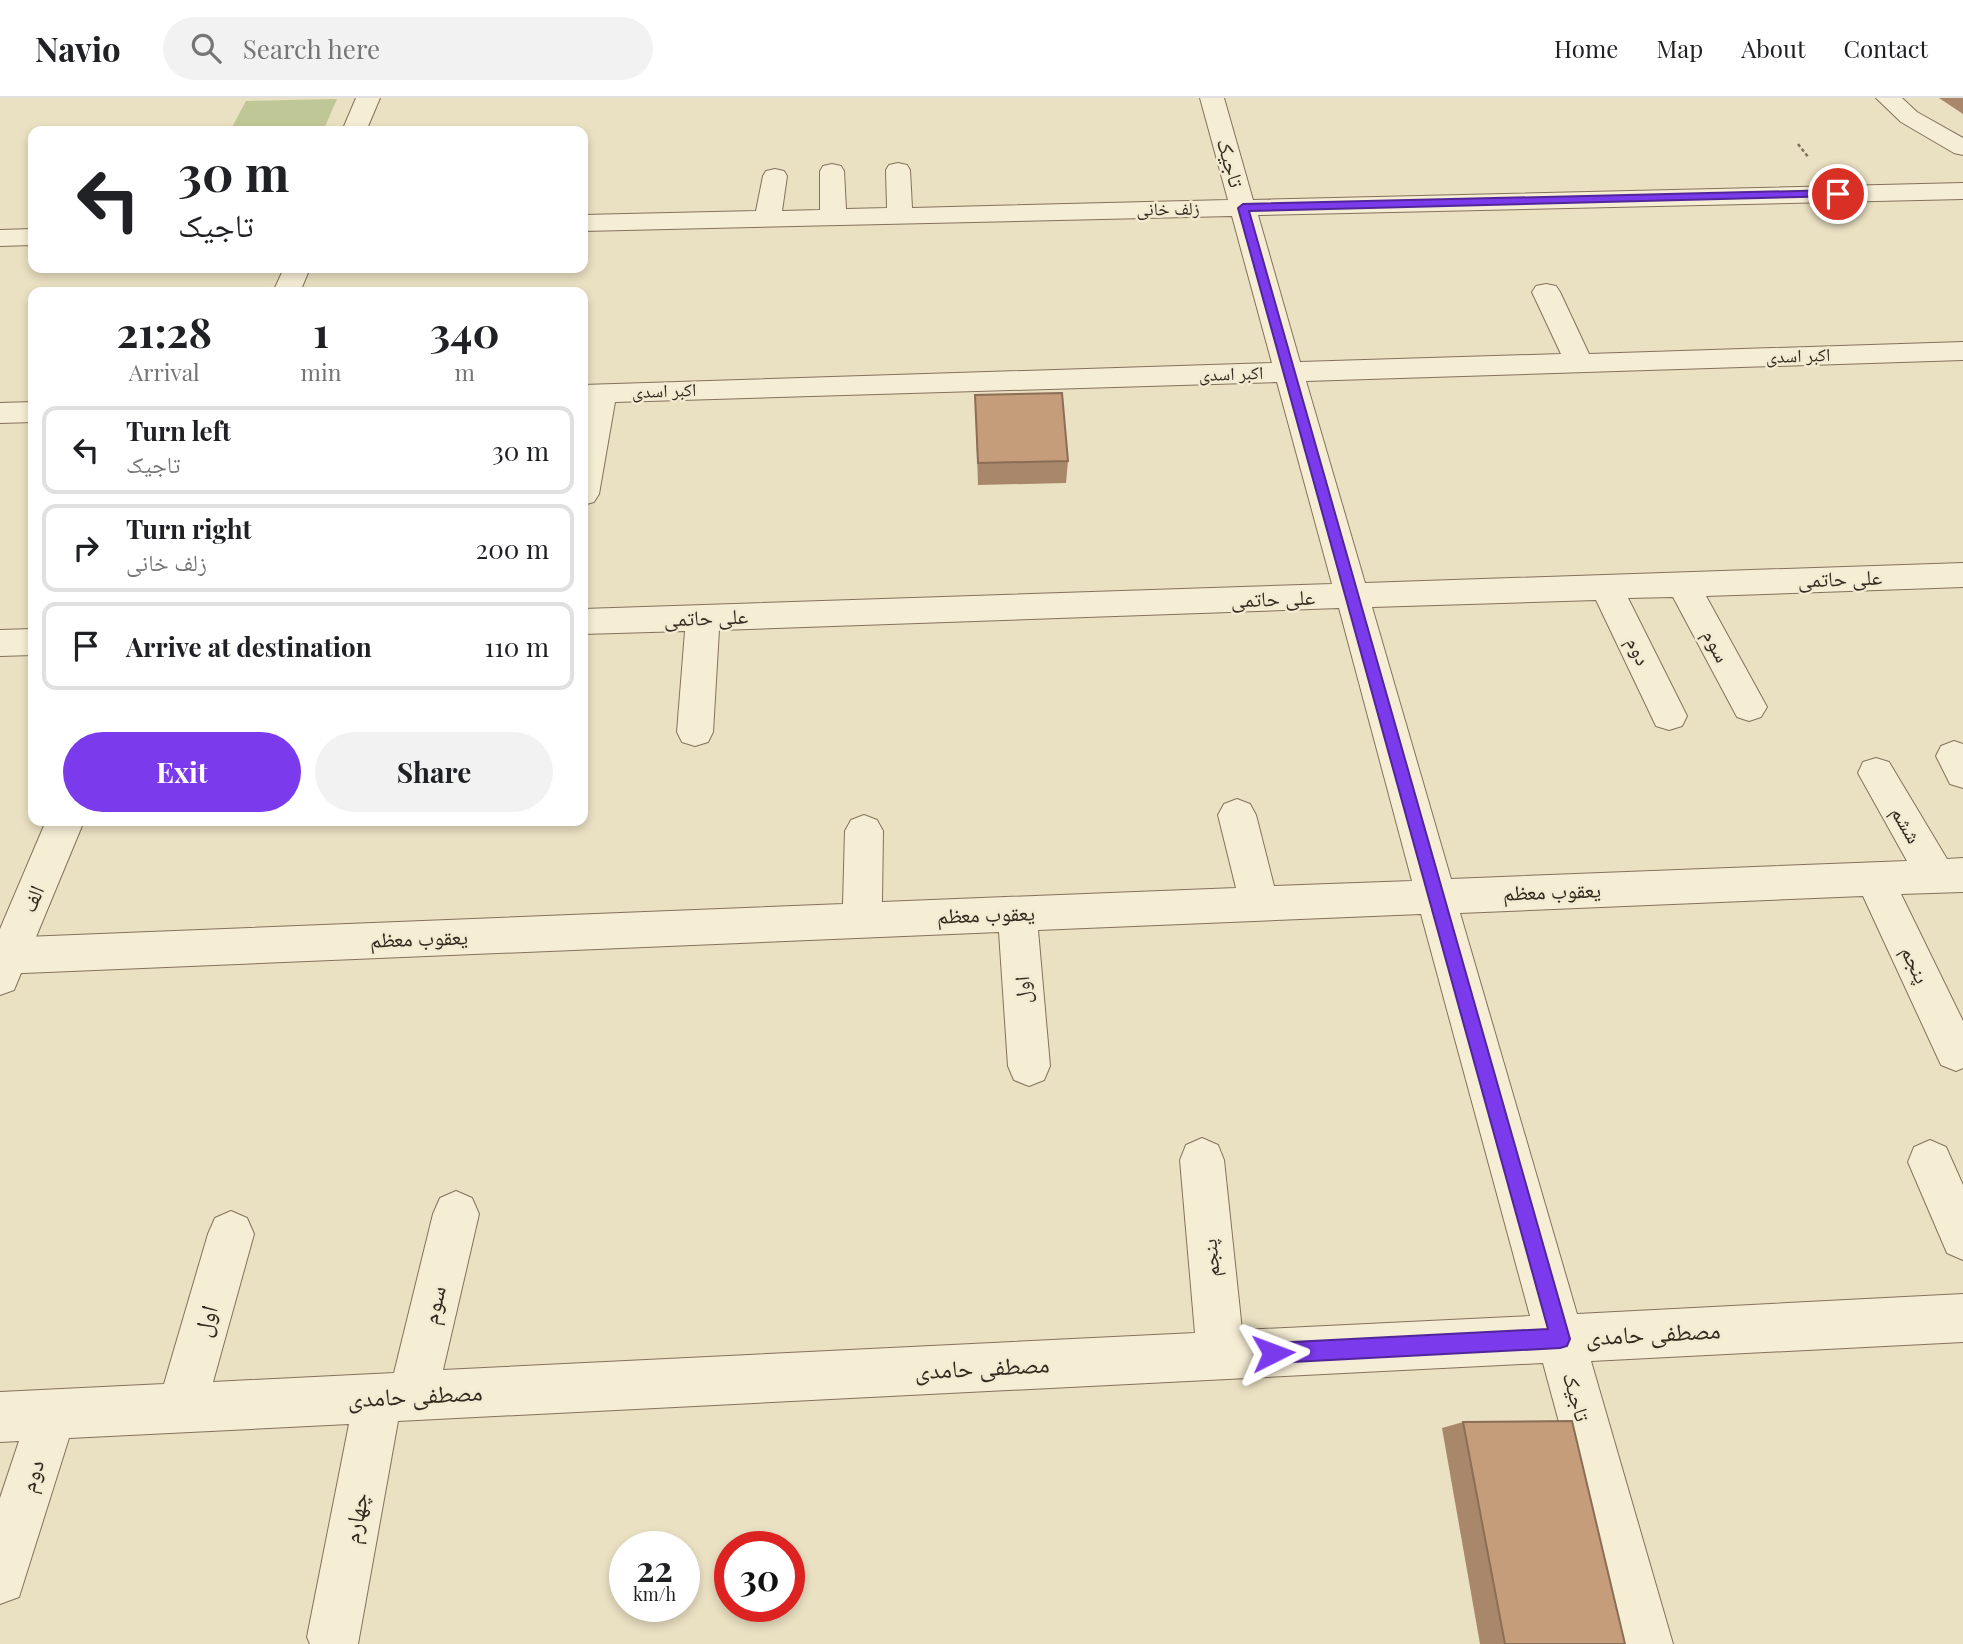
<!DOCTYPE html>
<meta charset="utf-8">
<style>
body{margin:0;font-family:"Playfair Display","Noto Naskh Arabic",serif;background:#f2f2f2;color:#202124;height:100vh;display:flex;flex-direction:column;font-size:26px;white-space:nowrap}
*{box-sizing:border-box;margin:0}
p{font-size:23px;color:#757577}
.icon{flex:none;width:38px;height:38px;fill:none;stroke:currentColor;stroke-width:2;stroke-linecap:round;stroke-linejoin:round}
.map{position:relative;flex:1;overflow:hidden}
.side{position:absolute;left:28px;top:189px;width:560px;height:539px;display:flex;flex-direction:column;background:#fff;border-radius:14px;box-shadow:0 4px 10px #0003}
.side>*{flex:none}
.top-card{position:absolute;left:28px;top:28px;width:560px;height:147px;border-radius:14px;box-shadow:0 4px 10px #0003;background:#fff;color:#202124;overflow:hidden}
.speed{position:absolute;left:609px;top:1433px;display:flex;gap:14px;font-size:35px;font-weight:700;text-align:center}
.speed>*{display:grid;place-content:center;width:91px;height:91px;border-radius:50%;background:#fff;box-shadow:0 4px 10px #0003;line-height:1}
.speed small{font-size:18px;font-weight:400}
.speed .limit{border:10px solid #d22;background:#fff;color:#111}
.pin{position:absolute;display:grid;place-items:center;width:60px;height:60px;color:#fff;margin:-30px;border:4px solid #fff;border-radius:50%;box-shadow:0 2px 7px #0007}
.me{position:absolute;width:77px;margin:-38px;rotate:87deg;stroke-linejoin:round;filter:drop-shadow(0 0 5px #0008)}
.turn{display:flex;align-items:center;gap:24px;height:147px;padding:0 35px;font-size:32px}
.turn .icon{width:91px;height:91px;stroke-width:2.5}
.turn b{display:block;font-size:49px;line-height:60px}
.eta{display:flex;justify-content:space-evenly;align-items:center;height:119px;text-align:center}
.eta b{font-size:42px;font-weight:700;line-height:49px}
.cta{display:flex;gap:14px;margin-top:auto;padding:14px 35px}
.cta a{flex:1;height:80px;border-radius:42px;background:#7c3aed;color:#fff;font-size:28px;font-weight:700;line-height:80px;text-align:center}
.cta a+a{background:#f2f2f2;color:#202124}
ul{padding:0;list-style:none}
li{display:flex;align-items:center;gap:21px;height:88px;margin:0 14px 10px;padding:0 21px;border:4px solid #e0e0e0;border-radius:14px}
li div{flex:1}
li b{display:block;font-size:26px}
li em{font-style:normal}
header{display:flex;align-items:center;gap:42px;box-sizing:border-box;height:98px;padding:0 35px;background:#fff;border-bottom:2px solid #e0e0e0}
header strong{font-size:33px}
nav{display:flex;gap:38px;margin-inline-start:auto;font-size:24px}
.search{width:490px;height:63px;background:#f2f2f2;display:flex;align-items:center;gap:18px;box-sizing:border-box;padding:0 24px;border-radius:38px;color:#757577;font-size:26px}
.map>svg:first-child{display:block}
.green{fill:#c0c797}
.lines{fill:none;stroke-linecap:round;stroke-linejoin:round}
.minor-casing{stroke:#83725b;stroke-width:2}
.tertiary-casing{stroke:#83725b;stroke-width:2}
.path{stroke:#83725b;stroke-width:2.5;stroke-dasharray:3.5 2.5;stroke-linecap:butt}
.minor{fill:#f6edd5;fill-rule:evenodd}
.tertiary{fill:#f6edd5;fill-rule:evenodd}
.wall{fill:#a9876a}
.building{fill:#c59d7b;stroke:#8a6e56;stroke-width:2}
.route{fill:#7c3aed;stroke:#51269a;stroke-width:2}
.labels{text-anchor:middle;stroke-width:5;stroke-linejoin:round;paint-order:stroke}
.far-street-label{font-size:18px;fill:#34291e;stroke:#f2ead1}
.street-label{font-size:21px;fill:#34291e;stroke:#f2ead1}
.near-street-label{font-size:24px;fill:#34291e;stroke:#f2ead1}
</style>
<header>
<strong>Navio</strong>
<div class="search"><svg class="icon" aria-label="search" viewBox="0 0 24 24"><circle cx="10" cy="10" r="6"/><path d="M15 15l6 6"/></svg>Search here</div>
<nav><a>Home</a><a>Map</a><a>About</a><a>Contact</a></nav>
</header>
<div class="map">
<svg width="1963" height="1546" viewBox="0 0 1963 1546">
<rect width="100%" height="100%" fill="#eae0c2"/>
<!-- green -->
<path class="green" d="M337 1 323 33H230L246 3Z"/>
<g class="lines">
<!-- minor casing -->
<g class="minor-casing">
<path id="minor" d="M1200 0H1224L1253 102 1963 85V101L1258 117 1300 264 1561 256 1532 194 1536 188 1546 186 1556 188 1560 194 1589 256 1963 244V262L1306 283 1365 485 1963 465V489L1706 498 1767 609 1761 619 1749 623 1737 619 1673 499 1628 500 1687 618 1682 628 1669 632 1656 628 1596 502 1372 509 1451 781 1907 763 1858 675 1863 664 1876 660 1889 664 1947 761 1963 760V794L1901 796 1963 923V970L1956 973 1941 967 1863 798 1460 815 1577 1216 1963 1196V1244L1591 1263 1673 1546H1619L1543 1265 398 1323 358 1546H310L307 1539 349 1326 69 1340 19 1499 0 1506V1400L19 1343 0 1344V1294L164 1286 208 1136 215 1120 231 1113 247 1120 254 1136 213 1284 394 1275 433 1116 440 1100 456 1093 472 1100 479 1116 443 1272 1195 1235 1180 1062 1186 1047 1202 1040 1218 1047 1224 1062 1242 1232 1530 1218 1421 816 1038 832 1050 968 1044 982 1029 988 1014 982 1008 968 999 834 0 876V840L843 806 845 733 851 722 864 717 877 722 883 733 882 804 1236 790 1218 717 1224 706 1237 701 1250 706 1256 717 1274 788 1412 783 1339 510 719 532 713 634 708 644 695 648 682 644 677 634 685 533 583 536V511L1332 486 1277 284 615 304 599 396 594 404 583 407V319L585 305H583V287L1272 265 1232 118 583 133V117L756 113 763 78 766 73 775 71 784 73 787 78 782 113 820 112V73L823 68 832 66 841 68 844 73 846 111 887 110 886 72 889 67 898 65 907 67 910 72 912 110 1228 102Z
M33 131V147L0 148V132Z
M33 304V324L0 325V305Z
M33 531V557L0 558V532Z
M1954 643 1963 646V690L1950 686 1936 658 1941 648Z
M1930 1042 1946 1049 1963 1087V1162L1947 1155 1908 1064 1914 1049Z"/>
</g>
<!-- tertiary casing -->
<g class="tertiary-casing">
<path id="tertiary" d="M356 0H380L366 33H342Z
M1876 0H1902L1917 14 1963 40V57L1954 55 1901 24Z
M284 170H310L300 194H273Z
M46 723H84L14 892 0 897V831Z"/>
</g>
<!-- path -->
<path class="path" d="M1798 46 1809 60"/>
<!-- minor -->
<use href="#minor" class="minor"/>
<!-- tertiary -->
<use href="#tertiary" class="tertiary"/>
</g>
<!-- wall -->
<path class="wall" d="M1939 0H1963V16Z
M975 297 1068 363 1066 385 978 387Z
M1463 1324 1625 1546H1480L1442 1330Z"/>
<!-- building -->
<path class="building" d="M1062 295 1068 363 978 365 975 297Z
M1572 1323 1625 1546H1505L1463 1324Z"/>
<!-- route -->
<path class="route" d="M1838 92 1842 93V98L1249 113 1570 1241 1567 1248 1560 1250 1273 1265 1266 1262 1263 1255 1266 1248 1273 1245 1548 1231 1238 110 1243 106Z"/>
<g class="labels">
<!-- far-street labels -->
<g class="far-street-label">
<text transform="translate(1168 111) rotate(-1)" y="6">زلف خانی</text>
<text transform="translate(1798 258) rotate(-2)" y="6">اکبر اسدی</text>
<text transform="translate(1231 276) rotate(-2)" y="6">اکبر اسدی</text>
<text transform="translate(664 293) rotate(-2)" y="6">اکبر اسدی</text>
</g>
<!-- street labels -->
<g class="street-label">
<text transform="translate(1230 65) rotate(74)" y="7">تاجیک</text>
<text transform="translate(1840 481) rotate(-2)" y="7">علی حاتمی</text>
<text transform="translate(1273 501) rotate(-2)" y="7">علی حاتمی</text>
<text transform="translate(706 520) rotate(-2)" y="7">علی حاتمی</text>
<text transform="translate(1716 548) rotate(62)" y="7">سوم</text>
<text transform="translate(1638 553) rotate(64)" y="7">دوم</text>
<text transform="translate(1906 727) rotate(60)" y="7">ششم</text>
<text transform="translate(1552 794) rotate(-2)" y="7">یعقوب معظم</text>
<text transform="translate(33 801) rotate(-67)" y="7">الف</text>
<text transform="translate(986 817) rotate(-2)" y="7">یعقوب معظم</text>
<text transform="translate(419 841) rotate(-2)" y="7">یعقوب معظم</text>
<text transform="translate(1915 867) rotate(65)" y="7">پنجم</text>
<text transform="translate(1023 892) rotate(-94)" y="7">اول</text>
<text transform="translate(1211 1160) rotate(-95)" y="7">پنجم</text>
<text transform="translate(1576 1299) rotate(74)" y="7">تاجیک</text>
</g>
<!-- near-street labels -->
<g class="near-street-label">
<text transform="translate(434 1207) rotate(-77)" y="8">سوم</text>
<text transform="translate(206 1223) rotate(-74)" y="8">اول</text>
<text transform="translate(1653 1236) rotate(-3)" y="8">مصطفی حامدی</text>
<text transform="translate(982 1270) rotate(-3)" y="8">مصطفی حامدی</text>
<text transform="translate(415 1298) rotate(-3)" y="8">مصطفی حامدی</text>
<text transform="translate(32 1378) rotate(-72)" y="8">دوم</text>
<text transform="translate(356 1420) rotate(-79)" y="8">چهارم</text>
</g>
</g>
</svg>
<div class="speed"><div>22<small>km/h</small></div><div class="limit">30</div></div>
<div class="pin" style="left:1838px;top:96px;background:#d93025"><svg class="icon" aria-label="arrive" viewBox="0 0 24 24"><path d="M6 21V4h12l-3 4 3 4H6"/></svg></div>
<svg class="me" style="left:1273px;top:1255px" viewBox="-20 -20 40 40"><path d="M0-17L14 15 0 8-14 15z" fill="#7c3aed" stroke="#fff" stroke-width="4"/></svg>
<div class="top-card">
<div class="turn"><svg class="icon" aria-label="left" viewBox="0 0 24 24"><path d="M17 20v-9H6M10 6l-5 5 5 5"/></svg><div><b>30 m</b>تاجیک</div></div>
</div>
<section class="side">
<div class="eta">
<div><b>21:28</b><p>Arrival</p></div>
<div><b>1</b><p>min</p></div>
<div><b>340</b><p>m</p></div>
</div>
<ul>
<li><svg class="icon" aria-label="left" viewBox="0 0 24 24"><path d="M17 20v-9H6M10 6l-5 5 5 5"/></svg><div><b>Turn left</b><p>تاجیک</p></div><em>30 m</em></li>
<li><svg class="icon" aria-label="right" viewBox="0 0 24 24"><path d="M7 20v-9h11M14 6l5 5-5 5"/></svg><div><b>Turn right</b><p>زلف خانی</p></div><em>200 m</em></li>
<li><svg class="icon" aria-label="arrive" viewBox="0 0 24 24"><path d="M6 21V4h12l-3 4 3 4H6"/></svg><div><b>Arrive at destination</b></div><em>110 m</em></li>
</ul>
<div class="cta"><a>Exit</a><a>Share</a></div>
</section>
</div>
